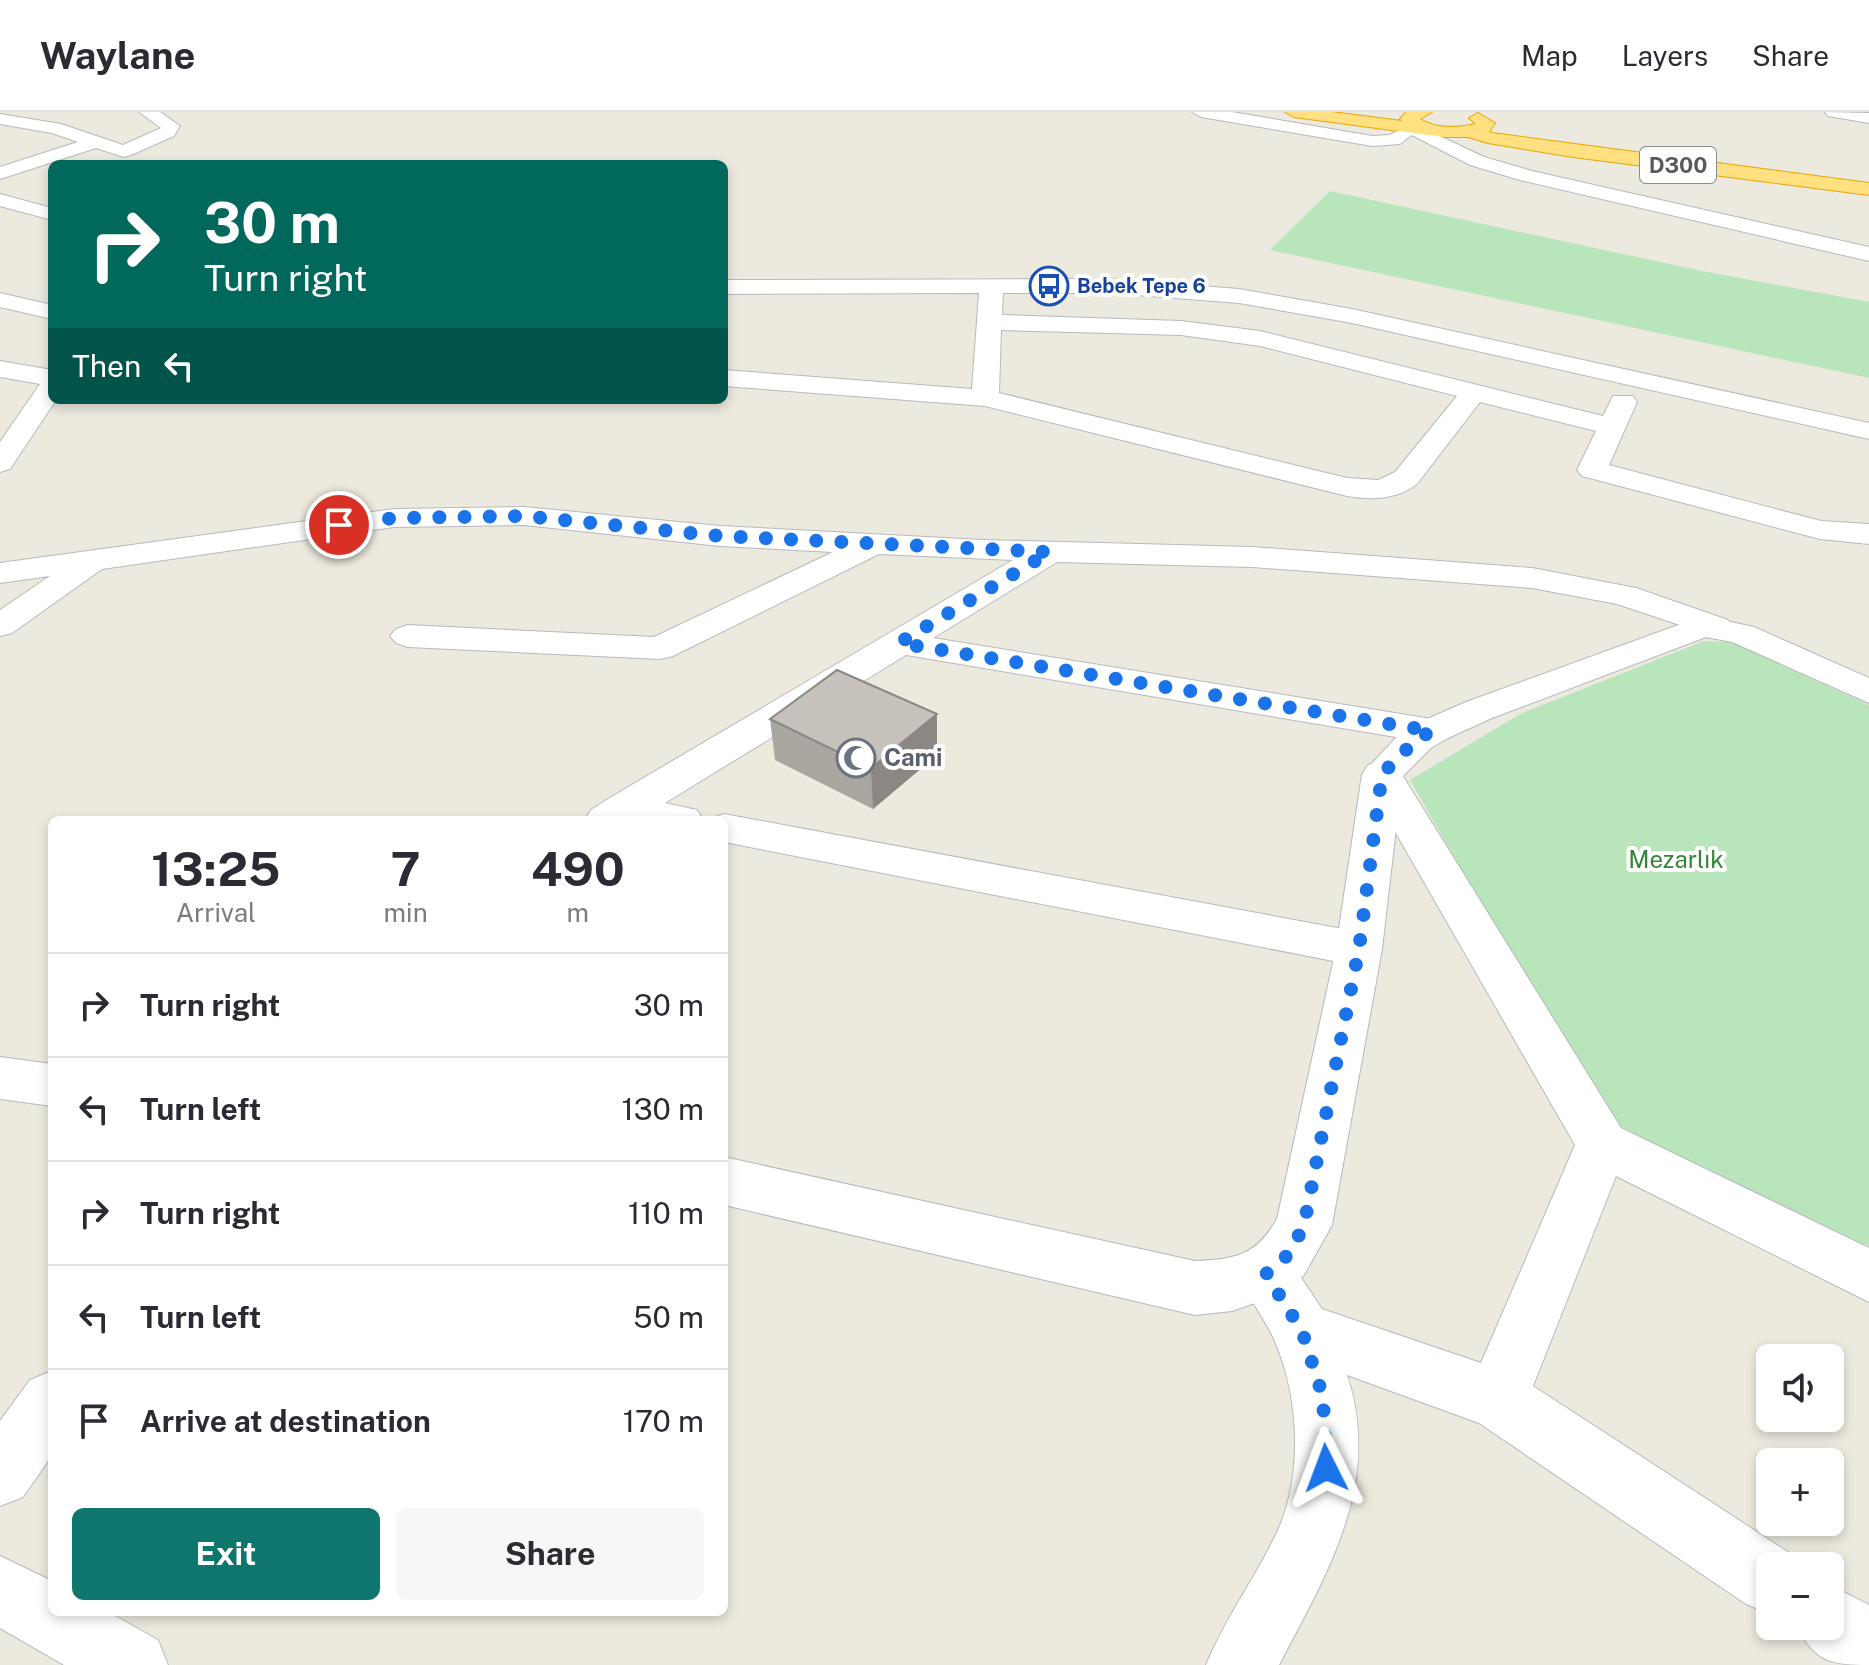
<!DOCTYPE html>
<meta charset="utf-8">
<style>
body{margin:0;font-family:"Public Sans",sans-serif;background:#f7f7f7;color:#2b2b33;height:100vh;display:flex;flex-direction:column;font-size:30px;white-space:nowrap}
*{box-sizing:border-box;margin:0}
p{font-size:26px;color:#7c7c81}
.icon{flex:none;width:44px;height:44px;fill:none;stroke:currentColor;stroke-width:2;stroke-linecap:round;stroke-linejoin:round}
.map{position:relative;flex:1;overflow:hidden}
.drawer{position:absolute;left:48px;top:704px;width:680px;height:800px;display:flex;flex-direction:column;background:#fff;border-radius:12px;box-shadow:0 4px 12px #0003}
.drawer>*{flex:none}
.hud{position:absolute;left:48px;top:48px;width:680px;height:244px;border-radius:12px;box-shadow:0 4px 12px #0003;background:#00695c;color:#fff;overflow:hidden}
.controls{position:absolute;left:1756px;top:1232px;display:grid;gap:16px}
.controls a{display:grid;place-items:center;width:88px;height:88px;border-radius:12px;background:#fff;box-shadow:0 4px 12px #0003;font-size:40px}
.pin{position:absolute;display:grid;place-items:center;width:68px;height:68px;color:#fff;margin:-34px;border:4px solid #fff;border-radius:50%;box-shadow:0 2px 8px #0007}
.me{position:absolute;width:88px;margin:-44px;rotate:357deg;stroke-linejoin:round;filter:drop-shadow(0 0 6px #0008)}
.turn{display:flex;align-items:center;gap:28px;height:168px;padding:0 24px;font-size:36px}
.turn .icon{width:104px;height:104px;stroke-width:2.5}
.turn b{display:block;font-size:56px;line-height:68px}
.then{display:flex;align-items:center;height:76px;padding:0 24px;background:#0003;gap:16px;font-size:30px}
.eta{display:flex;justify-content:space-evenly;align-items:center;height:136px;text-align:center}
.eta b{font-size:48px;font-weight:700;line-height:56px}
.cta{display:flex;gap:16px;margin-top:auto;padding:16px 24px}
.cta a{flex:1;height:92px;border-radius:12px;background:#0f766e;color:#fff;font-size:32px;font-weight:700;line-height:92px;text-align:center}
.cta a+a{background:#f7f7f7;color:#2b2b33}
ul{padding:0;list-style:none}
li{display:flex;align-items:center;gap:24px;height:104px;padding:0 24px;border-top:2px solid #e1e1e2}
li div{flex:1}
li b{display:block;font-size:30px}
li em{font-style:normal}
header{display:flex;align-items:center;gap:48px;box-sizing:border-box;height:112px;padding:0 40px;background:#fff;border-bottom:2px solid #e1e1e2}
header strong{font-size:38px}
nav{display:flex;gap:44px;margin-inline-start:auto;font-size:28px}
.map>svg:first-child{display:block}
.green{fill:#b9e5ba}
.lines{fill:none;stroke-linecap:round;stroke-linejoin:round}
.street-casing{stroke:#b7b9be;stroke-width:2}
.secondary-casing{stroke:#b4b8be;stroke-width:2}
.highway-casing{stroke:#eaa500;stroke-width:2}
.street{fill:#fff;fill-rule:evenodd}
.secondary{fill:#fff;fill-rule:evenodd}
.highway{fill:#ffe182;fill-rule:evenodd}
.wall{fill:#aaa7a1}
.shaded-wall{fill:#8b8883}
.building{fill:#c6c2bb;stroke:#8b8883;stroke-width:2}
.route{stroke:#1a73e8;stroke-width:14;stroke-dasharray:0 25.2}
.labels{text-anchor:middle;stroke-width:8;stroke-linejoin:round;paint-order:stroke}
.far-transit-label{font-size:20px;font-weight:bold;fill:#164399;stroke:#fff;text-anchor:start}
.shield{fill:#fff;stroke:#898c90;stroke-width:2}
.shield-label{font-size:22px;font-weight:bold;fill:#575b60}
.worship-label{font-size:24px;font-weight:bold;fill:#5b616d;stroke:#fff;text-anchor:start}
.park-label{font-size:24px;fill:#318637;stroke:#fff}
</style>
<header>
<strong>Waylane</strong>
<nav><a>Map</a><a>Layers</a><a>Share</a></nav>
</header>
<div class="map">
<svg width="1869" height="1553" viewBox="0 0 1869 1553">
<rect width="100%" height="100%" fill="#ece9de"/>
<!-- green -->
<path class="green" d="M1330 79 1702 159 1869 190V266L1270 138Z
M1704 529 1732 530 1869 593V1134L1840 1128 1603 1005 1410 668 1522 601Z"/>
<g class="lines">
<!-- street casing -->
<g class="street-casing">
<path id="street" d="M139 0H160L180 14 174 24 131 43 124 45 96 36 0 67V55L78 30 52 21 0 12V2L61 12 123 33 161 16Z
M1192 0H1232L1372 24 1390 23 1412 11 1421 16 1400 32 1372 34 1201 5Z
M1825 0 1869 1V11L1828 4Z
M0 82 52 96V108L0 94Z
M1111 167 1239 177 1352 197 1869 311V327L1352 211 1239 191 1111 181H1003L1002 203 1181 209 1260 219 1603 304 1613 284H1633L1637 290 1609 353 1821 409 1869 412V432L1820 427 1582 364 1577 358 1596 319 1480 290 1417 372C1396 388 1371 388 1347 384L985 294 724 274V258L972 277 979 181 724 182V168ZM1001 218 1181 223 1260 234 1457 284 1395 360 1378 368 1347 366 999 281Z
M0 181 52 193V207L0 195Z
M0 249 52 258V288H56L10 357 0 360V330L40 272 0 265Z
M524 395 720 414 983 428 1252 435 1532 456 1636 476 1728 508 1733 515 1728 522 1716 525 1617 492 1532 476 1252 455 1057 450 933 526 1432 607 1446 611 1451 619 1446 627 1432 631 906 543 665 691 697 698 703 708H585L591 698 608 687 1013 448 879 442 673 544 660 547 408 535 396 531 390 524 396 517 408 513 654 525 833 440 720 434 524 413 394 415 102 457 12 521 0 524V498L50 464 0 471V451L394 397Z
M1382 649 1396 653 1621 1016 1869 1136V1190L1616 1064 1533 1274 1794 1444 1798 1454H1770V1502L1746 1492 1479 1311 1347 1263C1383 1371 1327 1461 1279 1553H1206C1225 1506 1257 1464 1278 1418 1303 1362 1299 1287 1276 1232 1266 1207 1248 1186 1237 1162L1246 1143 1266 1136 1286 1143 1322 1197 1481 1251 1575 1033 1362 662 1368 653Z
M724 702 1359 820 1375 825 1382 837 1375 849 1359 854 724 730V708H708Z
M52 1259V1343L23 1385 0 1394V1309L30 1268Z
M0 1444 52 1469V1500H108L158 1528 168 1553H64L0 1516Z
M1830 1473 1869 1493V1553C1833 1553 1813 1550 1798 1514H1830Z"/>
</g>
<!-- secondary casing -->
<g class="secondary-casing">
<path id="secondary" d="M1412 11 1484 45 1532 59 1869 135V149L1520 68 1470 53 1406 20 1403 16 1406 12Z
M1703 504 1754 515 1869 566V591L1732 530 1706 525 1492 606 1446 627 1431 636 1402 665 1382 837 1332 1113 1304 1163 1281 1182 1232 1199 1195 1203 724 1093V1045L1195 1149C1235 1147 1256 1144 1277 1107L1336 837 1362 662 1403 618 1418 611 1466 590Z
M0 945 52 952V994L0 987Z"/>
</g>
<!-- highway casing -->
<g class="highway-casing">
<path id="highway" d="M1285 0H1332L1402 9 1400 7 1406 0H1432L1420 7C1437 17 1456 16 1476 12L1469 6 1478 1 1495 11 1489 20 1492 21 1869 71V83L1573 45 1488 31 1468 25H1444L1294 5Z"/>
</g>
<!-- street -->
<use href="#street" class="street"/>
<!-- secondary -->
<use href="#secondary" class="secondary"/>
<!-- highway -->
<use href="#highway" class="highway"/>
</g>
<!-- wall -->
<path class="wall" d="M937 602V643L873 697 775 648 770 607Z"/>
<!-- shaded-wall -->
<path class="shaded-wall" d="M937 602V643L873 697 871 656Z"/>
<!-- building -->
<path class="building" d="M837 558 937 602 871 656 770 607Z"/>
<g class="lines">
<!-- route -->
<path class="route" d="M339 413 394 406 524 404 720 424 1050 440 899 531 1432 619 1417 627 1382 662 1359 837 1304 1113 1290 1141 1266 1162 1302 1219 1323 1285 1326 1356"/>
</g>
<!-- icons -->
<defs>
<g id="bus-ring" transform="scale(2)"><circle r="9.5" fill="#fff" stroke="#1a4fb4" stroke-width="1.5"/><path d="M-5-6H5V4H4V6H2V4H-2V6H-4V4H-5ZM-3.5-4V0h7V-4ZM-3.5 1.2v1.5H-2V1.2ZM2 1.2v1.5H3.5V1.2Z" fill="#1a4fb4"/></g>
<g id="mosque-ring" transform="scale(2)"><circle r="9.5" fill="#fff" stroke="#6b7280" stroke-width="1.5"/><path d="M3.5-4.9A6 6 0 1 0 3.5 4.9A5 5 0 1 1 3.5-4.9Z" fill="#6b7280"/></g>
</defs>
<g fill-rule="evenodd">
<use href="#bus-ring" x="1049" y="174"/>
<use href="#mosque-ring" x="856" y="646"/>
</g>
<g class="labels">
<!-- far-transit labels -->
<g class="far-transit-label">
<text x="1077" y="181">Bebek Tepe 6</text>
</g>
<!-- shield labels -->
<rect class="shield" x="1640" y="35" width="76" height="36" rx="6"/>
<g class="shield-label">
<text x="1678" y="61">D300</text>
</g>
<!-- worship labels -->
<g class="worship-label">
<text x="884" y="654">Cami</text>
</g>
<!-- park labels -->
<g class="park-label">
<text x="1676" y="756">Mezarlık</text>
</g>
</g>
</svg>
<div class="controls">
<a><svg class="icon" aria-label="sound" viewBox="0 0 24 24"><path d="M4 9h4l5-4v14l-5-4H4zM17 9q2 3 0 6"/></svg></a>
<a>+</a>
<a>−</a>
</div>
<div class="pin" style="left:339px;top:413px;background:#d93025"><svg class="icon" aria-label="arrive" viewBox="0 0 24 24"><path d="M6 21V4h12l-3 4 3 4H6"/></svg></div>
<svg class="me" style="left:1326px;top:1356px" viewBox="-20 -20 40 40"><path d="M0-17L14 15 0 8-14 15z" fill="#1a73e8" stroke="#fff" stroke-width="4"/></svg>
<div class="hud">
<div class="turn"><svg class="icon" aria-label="right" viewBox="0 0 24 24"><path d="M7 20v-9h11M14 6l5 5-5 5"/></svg><div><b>30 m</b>Turn right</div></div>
<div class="then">Then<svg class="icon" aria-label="left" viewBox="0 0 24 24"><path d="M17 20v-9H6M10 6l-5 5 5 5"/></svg></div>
</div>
<section class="drawer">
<div class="eta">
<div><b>13:25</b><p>Arrival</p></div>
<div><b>7</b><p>min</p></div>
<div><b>490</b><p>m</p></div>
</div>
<ul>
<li><svg class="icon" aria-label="right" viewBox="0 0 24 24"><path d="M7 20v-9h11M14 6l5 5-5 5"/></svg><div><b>Turn right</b></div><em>30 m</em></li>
<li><svg class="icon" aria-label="left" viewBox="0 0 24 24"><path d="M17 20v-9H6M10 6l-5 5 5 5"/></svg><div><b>Turn left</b></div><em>130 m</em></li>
<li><svg class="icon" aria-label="right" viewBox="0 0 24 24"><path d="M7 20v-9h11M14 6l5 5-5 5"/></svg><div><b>Turn right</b></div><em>110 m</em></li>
<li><svg class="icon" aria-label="left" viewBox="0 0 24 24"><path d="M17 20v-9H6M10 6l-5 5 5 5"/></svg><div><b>Turn left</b></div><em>50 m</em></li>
<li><svg class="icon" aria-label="arrive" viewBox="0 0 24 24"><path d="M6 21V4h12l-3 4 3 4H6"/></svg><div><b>Arrive at destination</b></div><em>170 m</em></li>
</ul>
<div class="cta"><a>Exit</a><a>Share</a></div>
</section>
</div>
